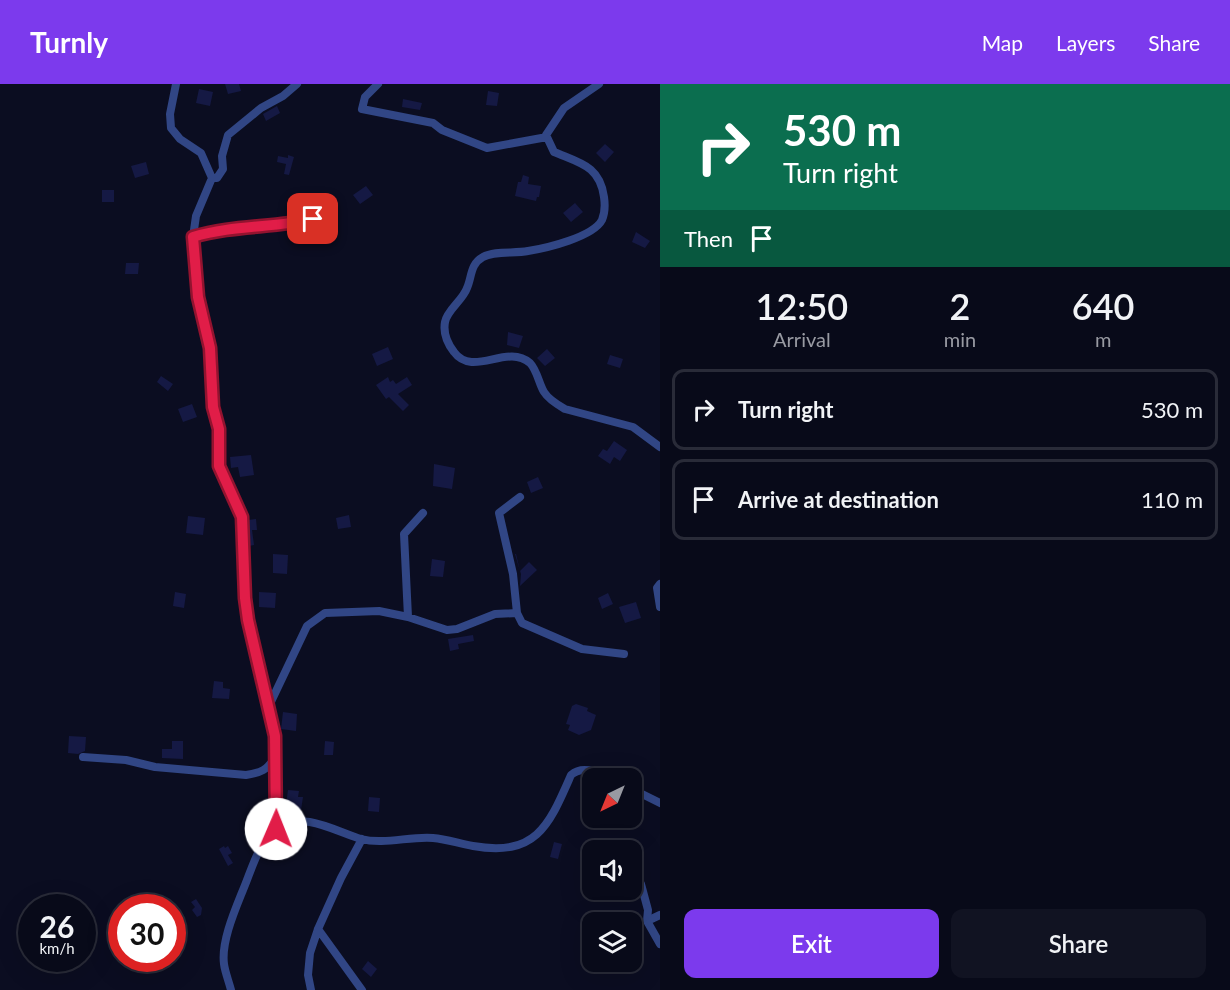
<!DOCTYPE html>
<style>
body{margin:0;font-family:Lato,sans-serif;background:#111322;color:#f1f3f6;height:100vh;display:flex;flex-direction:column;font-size:22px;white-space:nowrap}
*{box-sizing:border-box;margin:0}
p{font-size:20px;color:#989aa2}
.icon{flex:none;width:33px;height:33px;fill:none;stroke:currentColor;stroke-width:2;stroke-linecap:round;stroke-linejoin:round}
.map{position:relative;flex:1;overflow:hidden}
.panel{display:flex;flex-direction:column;background:#080a19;width:570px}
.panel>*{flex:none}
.banner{background:#0b6e4f;color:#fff;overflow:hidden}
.needle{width:39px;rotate:223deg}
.controls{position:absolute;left:582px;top:684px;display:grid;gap:12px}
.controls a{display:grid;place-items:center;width:60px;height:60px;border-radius:12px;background:#080a19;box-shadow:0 6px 24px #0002,0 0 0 2px #292b38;font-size:30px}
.speed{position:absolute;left:18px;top:810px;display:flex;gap:12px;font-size:30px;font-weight:700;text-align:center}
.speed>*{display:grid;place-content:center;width:78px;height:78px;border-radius:50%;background:#080a19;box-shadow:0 6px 24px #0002,0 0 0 2px #292b38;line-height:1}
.speed small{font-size:15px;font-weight:400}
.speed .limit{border:9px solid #d22;background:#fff;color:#111}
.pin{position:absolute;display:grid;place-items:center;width:51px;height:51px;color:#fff;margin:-26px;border-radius:12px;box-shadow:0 3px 9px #0006}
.me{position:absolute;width:66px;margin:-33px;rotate:1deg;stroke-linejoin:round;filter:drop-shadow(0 0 4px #0008)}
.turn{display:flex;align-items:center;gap:21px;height:126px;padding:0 24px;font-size:27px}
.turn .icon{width:78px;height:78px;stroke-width:2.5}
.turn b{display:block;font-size:42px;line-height:51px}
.then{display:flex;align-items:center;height:57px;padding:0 24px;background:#0003;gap:12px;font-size:22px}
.eta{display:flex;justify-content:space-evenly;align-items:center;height:102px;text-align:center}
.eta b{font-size:36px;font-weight:600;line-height:42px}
.primary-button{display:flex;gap:12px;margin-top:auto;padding:12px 24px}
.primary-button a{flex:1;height:69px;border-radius:12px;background:#7c3aed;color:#fff;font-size:24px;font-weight:600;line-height:69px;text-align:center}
.primary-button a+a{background:#111322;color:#f1f3f6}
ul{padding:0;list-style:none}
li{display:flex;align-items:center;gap:18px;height:81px;margin:0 12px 9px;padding:0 12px;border:3px solid #292b38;border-radius:12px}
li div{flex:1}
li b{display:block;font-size:22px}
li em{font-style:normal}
header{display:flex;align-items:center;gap:36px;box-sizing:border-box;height:84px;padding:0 30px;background:#7c3aed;color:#fff}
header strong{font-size:28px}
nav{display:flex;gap:33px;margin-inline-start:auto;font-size:21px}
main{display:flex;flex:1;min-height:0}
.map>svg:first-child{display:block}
.building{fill:#151944}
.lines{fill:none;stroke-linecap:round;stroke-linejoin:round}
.minor{stroke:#314685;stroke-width:8}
.route-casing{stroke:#92132f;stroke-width:15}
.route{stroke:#e11d48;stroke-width:10}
</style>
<header>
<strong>Turnly</strong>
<nav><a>Map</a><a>Layers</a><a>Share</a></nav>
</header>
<main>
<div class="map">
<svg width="660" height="906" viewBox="0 0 660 906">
<rect width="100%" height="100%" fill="#0b0d21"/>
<!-- building -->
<path class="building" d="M225 0H239L241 7 228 10Z
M199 5 213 8 210 22 196 19Z
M488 7 499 9 497 22 486 21Z
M403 15 422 19 420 26 402 23Z
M277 22 280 29 266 37 263 30Z
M605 60 614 68 605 78 596 69Z
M288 71 294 73 289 91 284 90 286 80 277 78 278 72 288 74Z
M146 78 149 90 135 94 131 82Z
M523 91 529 93 528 100 541 102 539 113H537L536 117 515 112 518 98H521Z
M366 102 373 111 360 120 353 111Z
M102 106H114V118H102Z
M575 119 583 128 571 138 563 129Z
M636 148 650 157 645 164 632 158Z
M126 179H139L138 190H125Z
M508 248 523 252 519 264 507 261Z
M388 263 393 275 377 282 372 270Z
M547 265 555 274 545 282 537 274Z
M610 271 623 275 620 284 607 280Z
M161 292 173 300 168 307 157 298Z
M388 293 390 298 393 296 396 300 407 293 412 301 398 310 409 321 403 327 389 313 386 315 376 301Z
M192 320 197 333 183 338 178 325Z
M614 357 627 366 620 377 614 373 610 380 598 372 603 365 607 367Z
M251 371 254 391 240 393 238 383 231 384 230 373Z
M434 380 455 384 452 405 433 402Z
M538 393 543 404 531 409 527 398Z
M349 431 351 443 338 445 336 434Z
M188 432 205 434 203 451 186 449Z
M256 435 257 446H252L254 461 249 462 248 436Z
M273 470 288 471 287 490 273 489Z
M515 470H516L520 487 529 478 537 486 520 502 521 490Z
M432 475 445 477 443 493 430 492Z
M175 508 186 510 184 524 173 522Z
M259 508 276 509 275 524 259 523Z
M608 509 613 520 602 525 598 514Z
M636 518 641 534 625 539 619 523Z
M473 551 474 557 458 560 459 565 450 567 448 555Z
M214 597 223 598V604L230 605 229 615 212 614Z
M576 620 588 624 587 627 596 631 591 646 579 651 568 646 570 641 566 640 572 622Z
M283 628 297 630 296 647 281 645Z
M69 652 86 653 85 667 78 670 68 669Z
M172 657H183V675L162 674V665H172Z
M325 657 334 658 333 671H324Z
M288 706 299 707 298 713H303L301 726 296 725 295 729 285 728Z
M369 713 380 714 379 728 368 727Z
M554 758 562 760 558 775 550 773Z
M224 762 225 764 228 762 232 769 228 771 233 779 228 782 219 765Z
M196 815 202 824 201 831 197 833 192 826 195 823 191 818Z
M368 877 377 885 371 893 362 885Z"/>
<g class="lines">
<!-- minor -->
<path class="minor" d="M176 0 170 30 171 44 180 55 201 69 212 94
M378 0 365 13 362 25 433 39 442 46 487 64 547 53
M599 0 564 24 546 51 554 68C580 79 600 82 604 113 605 120 605 129 602 136 593 153 547 164 528 167 515 170 495 166 483 173 470 180 472 193 467 204 463 216 447 226 445 238 443 249 447 259 454 268 473 294 507 259 530 279 537 286 539 300 544 308 549 316 558 321 565 325L633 343 660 363
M193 153C232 141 274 144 313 135
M520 413 499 429 513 490 517 529 522 539 582 565 624 570
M660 500 657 504 660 523
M408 533 404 450 423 429
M268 624 307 542 325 529 379 527 408 533 447 546 457 545 495 530 517 529
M83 673 126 676 155 683 246 691C260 689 268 686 275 673
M632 705 660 719
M276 745 275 652 248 536 245 514 242 433 219 382 220 363 219 345 213 323 210 264 198 213 193 153 196 132 212 94H217L223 85 222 72 228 51 261 24 283 12 297 0
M641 800 648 826 647 837 660 860
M647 837 660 831
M318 845 362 906
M231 906C229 898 225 888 224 880 221 858 235 826 243 806 252 785 259 756 278 743 303 727 337 748 361 755 384 761 410 752 433 754 447 755 460 760 473 762 537 773 549 741 571 691 583 681 596 688 609 694
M311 906 308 891 310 869 318 845 341 794 362 755"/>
</g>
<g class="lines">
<!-- route casing -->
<g class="route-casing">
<path id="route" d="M276 745 275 652 248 536 245 514 242 433 219 382V345L213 323 210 264 198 213 193 153C232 141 274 144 313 135"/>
</g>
<!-- route -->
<use href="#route" class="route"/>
</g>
</svg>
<div class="controls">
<a><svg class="needle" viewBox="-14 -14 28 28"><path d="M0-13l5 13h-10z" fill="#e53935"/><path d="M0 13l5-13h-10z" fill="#989aa2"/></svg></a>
<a><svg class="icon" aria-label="sound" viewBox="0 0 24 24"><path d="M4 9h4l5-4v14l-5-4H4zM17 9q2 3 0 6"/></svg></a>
<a><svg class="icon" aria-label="layers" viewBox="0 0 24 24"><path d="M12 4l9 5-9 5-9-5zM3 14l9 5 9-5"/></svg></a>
</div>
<div class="speed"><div>26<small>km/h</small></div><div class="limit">30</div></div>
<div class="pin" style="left:313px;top:135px;background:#d93025"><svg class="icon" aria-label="arrive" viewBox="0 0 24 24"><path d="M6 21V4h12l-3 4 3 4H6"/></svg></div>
<svg class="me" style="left:276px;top:745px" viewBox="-20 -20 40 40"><circle r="19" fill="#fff"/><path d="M0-13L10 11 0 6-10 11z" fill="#e11d48"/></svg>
</div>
<section class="panel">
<div class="banner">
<div class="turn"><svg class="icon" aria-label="right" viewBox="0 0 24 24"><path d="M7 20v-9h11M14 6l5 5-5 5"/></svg><div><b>530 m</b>Turn right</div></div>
<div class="then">Then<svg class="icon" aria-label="arrive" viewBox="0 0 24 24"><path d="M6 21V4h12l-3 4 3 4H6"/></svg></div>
</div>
<div class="eta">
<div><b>12:50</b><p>Arrival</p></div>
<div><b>2</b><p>min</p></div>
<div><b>640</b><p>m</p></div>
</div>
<ul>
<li><svg class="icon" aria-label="right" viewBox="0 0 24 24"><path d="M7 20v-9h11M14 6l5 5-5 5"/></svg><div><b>Turn right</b></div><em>530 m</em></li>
<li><svg class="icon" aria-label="arrive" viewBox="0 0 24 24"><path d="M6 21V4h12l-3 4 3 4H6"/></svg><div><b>Arrive at destination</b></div><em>110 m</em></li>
</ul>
<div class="primary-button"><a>Exit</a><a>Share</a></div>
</section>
</main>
